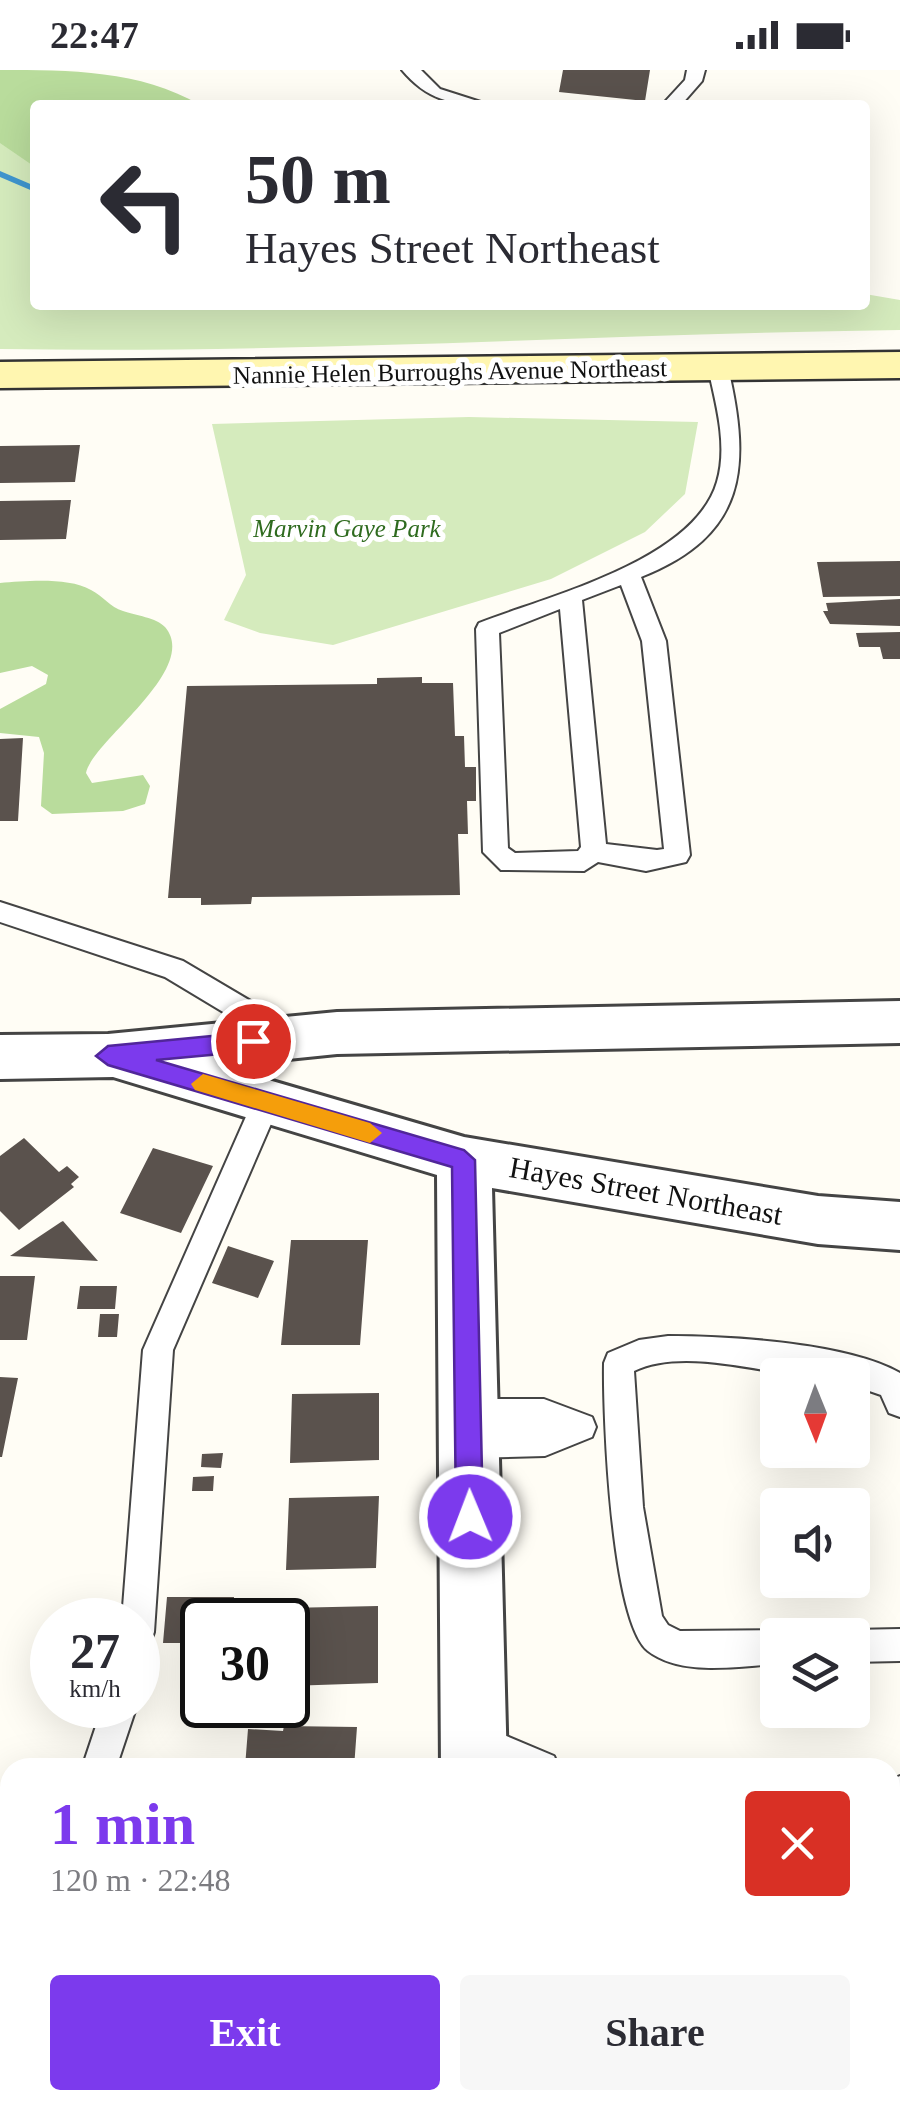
<!DOCTYPE html>
<meta charset="utf-8">
<style>
body{margin:0;font-family:Georgia,serif;background:#f7f7f7;color:#2b2b33;height:100vh;display:flex;flex-direction:column;font-size:38px;white-space:nowrap}
*{box-sizing:border-box;margin:0}
p{font-size:32px;color:#7c7c81}
.icon{flex:none;width:55px;height:55px;fill:none;stroke:currentColor;stroke-width:2;stroke-linecap:round;stroke-linejoin:round}
.map{position:relative;flex:1;overflow:hidden}
.sheet{position:absolute;left:0px;top:1688px;width:900px;height:352px;display:flex;flex-direction:column;background:#fff;border-radius:30px 30px 0 0;box-shadow:0 10px 40px #0002}
.sheet>*{flex:none}
.top-card{position:absolute;left:30px;top:30px;width:840px;height:210px;border-radius:10px;box-shadow:0 10px 40px #0002;background:#fff;color:#2b2b33;overflow:hidden}
.needle{width:65px;rotate:179deg}
.tools{position:absolute;left:760px;top:1288px;display:grid;gap:20px}
.tools a{display:grid;place-items:center;width:110px;height:110px;border-radius:10px;background:#fff;box-shadow:0 10px 40px #0002;font-size:50px}
.speed{position:absolute;left:30px;top:1528px;display:flex;gap:20px;font-size:50px;font-weight:700;text-align:center}
.speed>*{display:grid;place-content:center;width:130px;height:130px;border-radius:50%;background:#fff;box-shadow:0 10px 40px #0002;line-height:1}
.speed small{font-size:25px;font-weight:400}
.speed .limit{border:5px solid #111;border-radius:15px;background:#fff;color:#111}
.pin{position:absolute;display:grid;place-items:center;width:85px;height:85px;color:#fff;margin:-42px;border:5px solid #fff;border-radius:50%;box-shadow:0 2px 10px #0007}
.me{position:absolute;width:110px;margin:-55px;rotate:359deg;stroke-linejoin:round;filter:drop-shadow(0 0 8px #0008)}
.turn{display:flex;align-items:center;gap:35px;height:210px;padding:0 50px;font-size:45px}
.turn .icon{width:130px;height:130px;stroke-width:2.5}
.turn b{display:block;font-size:70px;line-height:85px}
.round{display:grid;place-items:center;flex:none;width:105px;height:105px;border-radius:10px;background:#f7f7f7}
.headline{display:flex;align-items:center;justify-content:space-between;height:170px;padding:0 50px}
h1{font-size:60px;font-weight:700;line-height:75px;color:#7c3aed}
.cta{display:flex;gap:20px;margin-top:auto;padding:20px 50px}
.cta a{flex:1;height:115px;border-radius:10px;background:#7c3aed;color:#fff;font-size:40px;font-weight:700;line-height:115px;text-align:center}
.cta a+a{background:#f7f7f7;color:#2b2b33}
.status{display:flex;justify-content:space-between;align-items:center;height:70px;padding:0 50px;background:#fff;direction:ltr}
.status svg{height:28px;fill:currentColor}
.map>svg:first-child{display:block}
.green{fill:#d5ebbd}
.forest{fill:#b9dc9c}
.lines{fill:none;stroke-linecap:round;stroke-linejoin:round}
.stream{fill:#3f96cf;fill-rule:evenodd}
.building{fill:#5a524d}
.lane-casing{stroke:#444;stroke-width:4}
.street-casing{stroke:#444;stroke-width:6}
.secondary-casing{stroke:#333;stroke-width:5}
.lane{fill:#fff;fill-rule:evenodd}
.street{fill:#fff;fill-rule:evenodd}
.secondary{fill:#fff6b0;fill-rule:evenodd}
.route{fill:#7c3aed;stroke:#51269a;stroke-width:2.5}
.slow{fill:#f59e0b}
.labels{text-anchor:middle;stroke-width:10;stroke-linejoin:round;paint-order:stroke}
.far-street-label{font-size:25px;fill:#111;stroke:#fff}
.far-park-label{font-size:25px;font-style:italic;fill:#2f6b1f;stroke:#fff}
.street-label{font-size:30px;fill:#111;stroke:#fff}
</style>
<div class="status"><b>22:47</b><svg viewBox="0 0 49 12"><path d="M0 12V9h3v3zM5 12V6h3v6zM10 12V3h3v9zM15 12V0h3v12zM26 1h20v11H26zM47 4h2v5h-2z"/></svg></div>
<div class="map">
<svg width="900" height="2039" viewBox="0 0 900 2039">
<rect width="100%" height="100%" fill="#fffdf5"/>
<!-- green -->
<path class="green" d="M0 0 35 2 205 35H35V235H865V224L900 230V260C600 264 300 284 0 279Z
M469 347 698 352 685 424 645 462 551 509 333 575 260 563 224 550 246 505 212 354Z"/>
<!-- forest -->
<path class="forest" d="M0 0C70 0 140 0 200 35H35V97L0 73Z
M0 513C26 511 68 507 91 520 103 526 110 537 123 541 135 545 157 548 165 557 201 599 92 671 86 703L92 713 143 705 150 716 145 734 123 741 52 744 41 736 44 683 39 667 0 663V639L46 614 48 605 32 596 0 603Z"/>
<g class="lines">
<!-- stream -->
<path class="stream" d="M0 101 35 116V122L0 107Z"/>
</g>
<!-- building -->
<path class="building" d="M563 0H650L645 31 559 22Z
M80 375 75 412 0 413V376Z
M71 430 66 469 0 470V431Z
M900 491V526L823 527 817 492Z
M900 529V556L830 554 823 541H828L826 533Z
M900 562V589H883L880 577H859L856 563Z
M422 607V613H453L455 666H464L465 697H476V731H467L468 764H458L460 825 252 827 251 834 201 835V828H168L187 616 377 614V608Z
M23 668 18 751H0V669Z
M24 1068 59 1102 67 1096 79 1107 71 1114 74 1117 19 1160 0 1141V1086Z
M153 1078 213 1096 181 1163 120 1143Z
M63 1151 98 1191 10 1186 61 1152Z
M291 1170H368L360 1275H281Z
M228 1176 274 1191 258 1228 212 1213Z
M0 1206H35L27 1270H0Z
M80 1216H117L115 1239H77Z
M100 1244H119L117 1267H98Z
M0 1307 18 1308 2 1387H0Z
M379 1323V1390L290 1393 292 1324Z
M223 1383 221 1398 201 1397 202 1384Z
M214 1406 213 1421H192L193 1407Z
M379 1426 376 1498 286 1500 289 1428Z
M167 1527H234L233 1550H202V1573H163Z
M378 1536V1613L288 1616 287 1538Z
M284 1656 357 1657 354 1698 245 1697 248 1659 283 1661Z
M23 2030H129L134 2039H22L19 2034Z
M199 2030H239L230 2039H206Z"/>
<g class="lines">
<!-- lane casing -->
<g class="lane-casing">
<path id="lane" d="M402 0H421L440 19 490 35C452 35 427 30 402 0Z
M687 0H705L702 11 681 35H662L685 10Z
M718 292 728 298C751 397 747 465 641 507L666 571 690 785 686 792 646 801 598 792 584 801 501 800 483 782 476 559 479 553C548 526 694 491 717 412 728 376 716 334 708 298ZM621 515 642 571 664 779 657 780 606 774 582 530ZM560 539 581 777 578 781 515 783 508 778 499 563Z
M0 832 183 891 298 959 301 967 298 975H278L165 907 0 852Z
M266 1021 276 1025 280 1033 173 1280 154 1562 150 1574 138 1578V1550H122L143 1280 252 1033 256 1025Z
M668 1266C729 1266 848 1273 900 1303V1347L889 1343 881 1325 852 1315V1305C832 1305 810 1307 790 1304 744 1298 678 1280 634 1301L643 1437 662 1546 668 1555 680 1561 778 1560 789 1565H778V1594C738 1596 682 1607 648 1581 611 1552 603 1344 604 1293L608 1283 639 1270Z
M468 1329H544L592 1347 596 1357 592 1367 545 1386 468 1388 457 1383 453 1373 457 1363 468 1358 457 1354 453 1344 457 1334Z
M900 1559V1591L852 1592V1565H840L852 1560Z
M103 1635H137L116 1698H82Z
M475 1653 554 1686 559 1698H500L463 1682 458 1670 463 1658Z
M900 1706V1741L890 1745V1710Z
M890 1806H900V1842H890Z
M10 1807V1850L0 1854V1811Z"/>
</g>
<!-- street casing -->
<g class="street-casing">
<path id="street" d="M900 931V973L337 984 221 996 464 1067 818 1126 900 1132V1180L818 1174 492 1118 507 1698H441L437 1105 113 1007 0 1009V965L108 964 337 942Z
M890 2022 897 2039H817L813 2030H890Z
M346 2030H420L416 2039H342Z"/>
</g>
<!-- secondary casing -->
<g class="secondary-casing">
<path id="secondary" d="M900 282V308L0 318V292Z"/>
</g>
<!-- lane -->
<use href="#lane" class="lane"/>
<!-- street -->
<use href="#street" class="street"/>
<!-- secondary -->
<use href="#secondary" class="secondary"/>
</g>
<!-- route -->
<path class="route" d="M253 962 264 971 253 981 156 990 464 1080 475 1090 483 1447 479 1456 470 1460 460 1456 456 1447 452 1097 108 995 96 986 108 976Z"/>
<!-- slow -->
<path class="slow" d="M203 1004 370 1053 382 1063 370 1073 195 1020 191 1014Z"/>
<g class="labels">
<!-- far-street labels -->
<g class="far-street-label">
<text transform="translate(450 301) rotate(-1)" y="9">Nannie Helen Burroughs Avenue Northeast</text>
</g>
<!-- far-park labels -->
<g class="far-park-label">
<text x="347" y="467">Marvin Gaye Park</text>
</g>
<!-- street labels -->
<g class="street-label">
<text transform="translate(646 1121) rotate(10)" y="10">Hayes Street Northeast</text>
</g>
</g>
</svg>
<div class="tools">
<a><svg class="needle" viewBox="-14 -14 28 28"><path d="M0-13l5 13h-10z" fill="#e53935"/><path d="M0 13l5-13h-10z" fill="#7c7c81"/></svg></a>
<a><svg class="icon" aria-label="sound" viewBox="0 0 24 24"><path d="M4 9h4l5-4v14l-5-4H4zM17 9q2 3 0 6"/></svg></a>
<a><svg class="icon" aria-label="layers" viewBox="0 0 24 24"><path d="M12 4l9 5-9 5-9-5zM3 14l9 5 9-5"/></svg></a>
</div>
<div class="speed"><div>27<small>km/h</small></div><div class="limit">30</div></div>
<div class="pin" style="left:253px;top:971px;background:#d93025"><svg class="icon" aria-label="arrive" viewBox="0 0 24 24"><path d="M6 21V4h12l-3 4 3 4H6"/></svg></div>
<svg class="me" style="left:470px;top:1447px" viewBox="-20 -20 40 40"><circle r="17" fill="#7c3aed" stroke="#fff" stroke-width="3"/><path d="M0-11L8 9 0 5-8 9z" fill="#fff"/></svg>
<div class="top-card">
<div class="turn"><svg class="icon" aria-label="left" viewBox="0 0 24 24"><path d="M17 20v-9H6M10 6l-5 5 5 5"/></svg><div><b>50 m</b>Hayes Street Northeast</div></div>
</div>
<section class="sheet">
<div class="headline"><div><h1>1 min</h1><p>120 m · 22:48</p></div><a class="round" style="background:#d93025;color:#fff"><svg class="icon" aria-label="close" viewBox="0 0 24 24"><path d="M6 6l12 12M18 6L6 18"/></svg></a></div>
<div class="cta"><a>Exit</a><a>Share</a></div>
</section>
</div>
